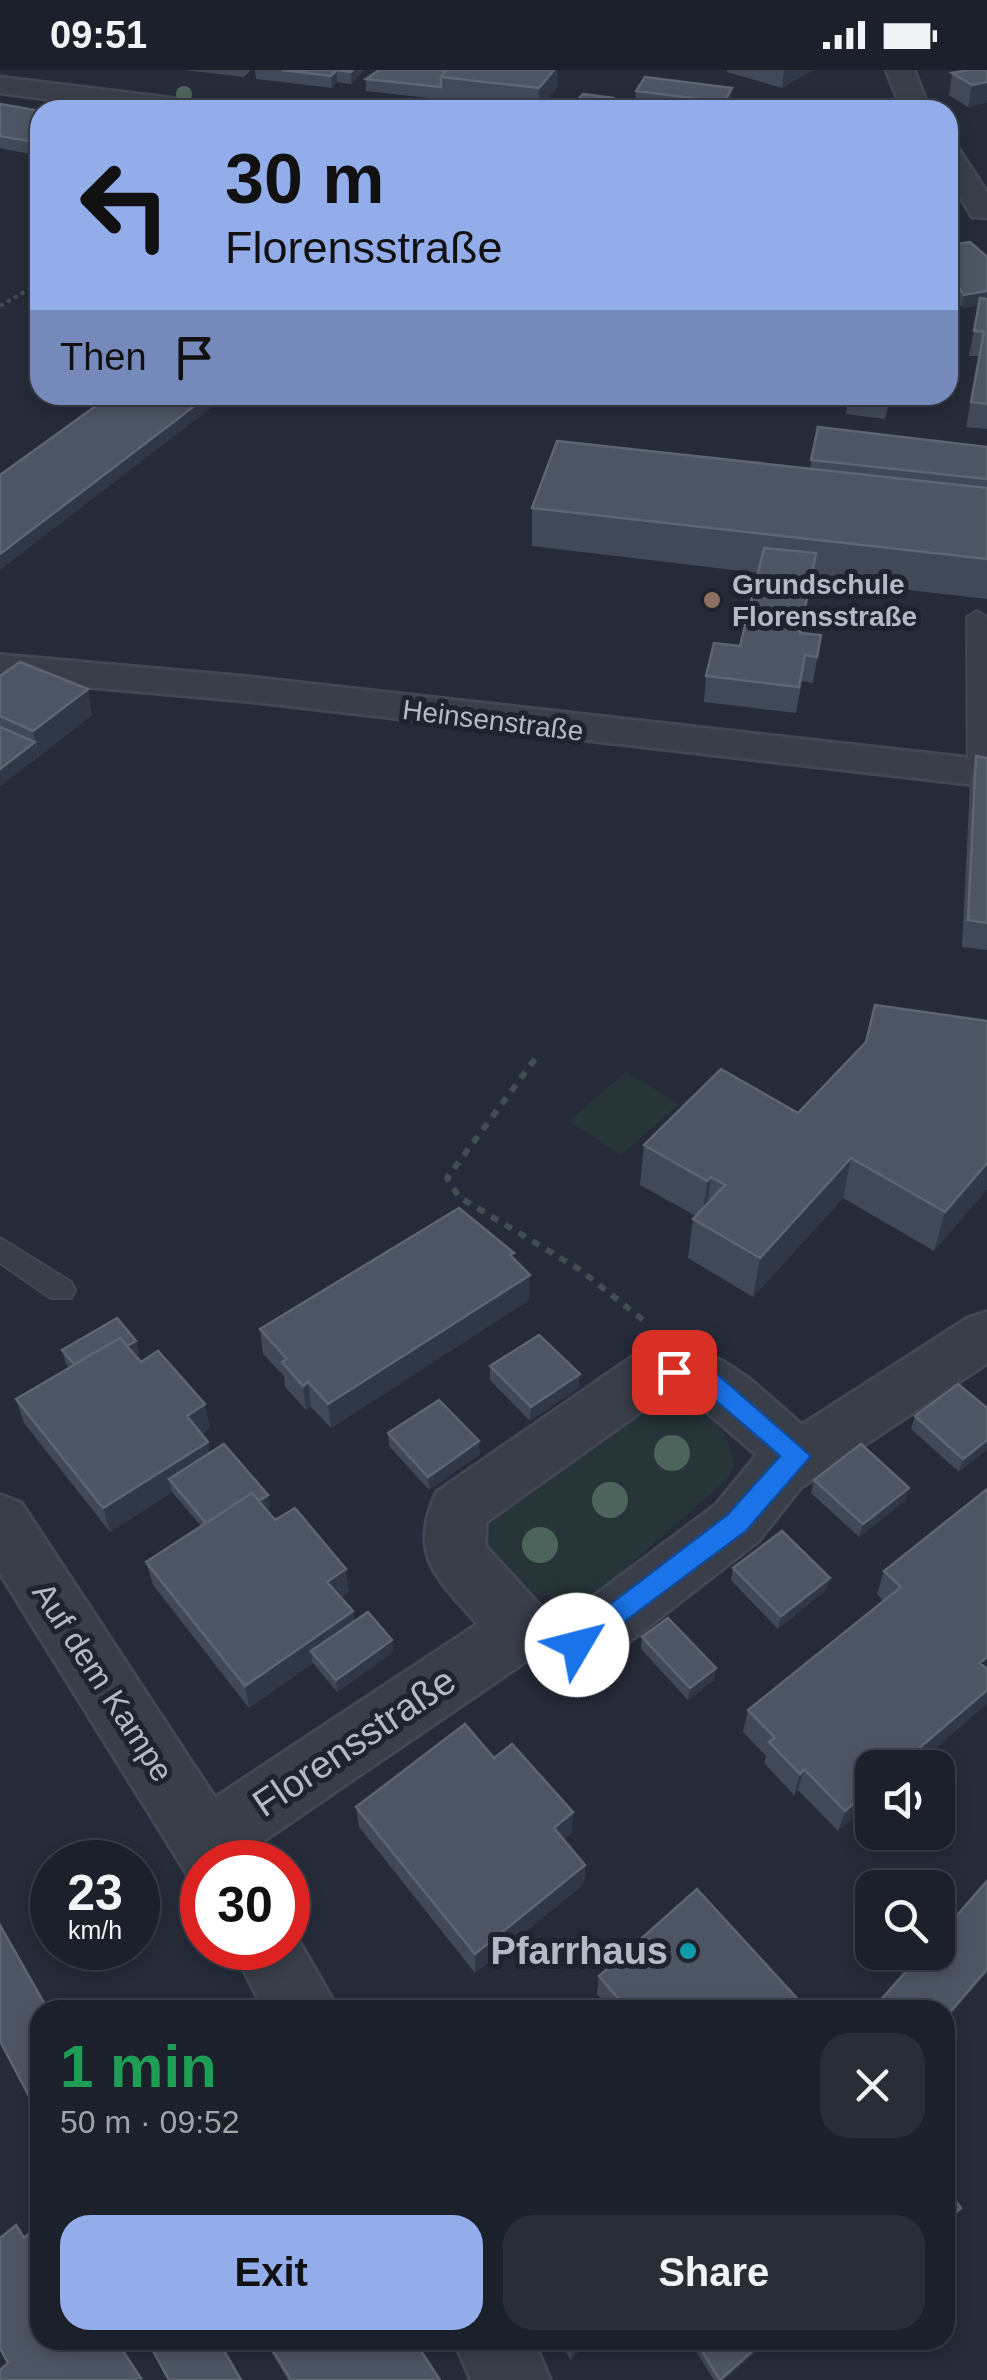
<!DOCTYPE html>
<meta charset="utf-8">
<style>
body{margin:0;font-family:Arial,sans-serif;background:#292d36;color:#f1f3f6;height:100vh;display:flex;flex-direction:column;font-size:38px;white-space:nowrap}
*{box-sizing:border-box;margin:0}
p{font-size:32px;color:#a0a3a8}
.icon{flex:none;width:55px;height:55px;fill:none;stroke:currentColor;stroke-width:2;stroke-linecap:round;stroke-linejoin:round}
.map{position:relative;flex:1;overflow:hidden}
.panel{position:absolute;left:30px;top:1930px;width:925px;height:350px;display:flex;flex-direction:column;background:#1c202a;border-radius:30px;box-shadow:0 5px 15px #0003,0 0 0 2px #3a3e47}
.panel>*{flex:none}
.guide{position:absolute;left:30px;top:30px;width:928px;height:305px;border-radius:30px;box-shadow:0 5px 15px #0003,0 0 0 2px #3a3e47;background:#93acea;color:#111;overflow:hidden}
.tools{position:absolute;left:855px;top:1680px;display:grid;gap:20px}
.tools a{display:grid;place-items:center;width:100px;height:100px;border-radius:20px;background:#1c202a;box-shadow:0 5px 15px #0003,0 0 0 2px #3a3e47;font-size:50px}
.speed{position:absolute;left:30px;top:1770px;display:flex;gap:20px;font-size:50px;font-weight:700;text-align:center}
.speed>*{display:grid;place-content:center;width:130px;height:130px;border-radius:50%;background:#1c202a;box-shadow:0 5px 15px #0003,0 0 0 2px #3a3e47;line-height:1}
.speed small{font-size:25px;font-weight:400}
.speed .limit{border:15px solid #d22;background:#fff;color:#111}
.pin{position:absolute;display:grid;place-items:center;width:85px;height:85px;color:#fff;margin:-42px;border-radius:20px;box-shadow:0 5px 15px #0006}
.me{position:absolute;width:110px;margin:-55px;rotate:53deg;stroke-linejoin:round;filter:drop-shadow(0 0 8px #0008)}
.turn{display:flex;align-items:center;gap:35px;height:210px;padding:0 30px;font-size:45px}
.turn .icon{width:130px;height:130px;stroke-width:2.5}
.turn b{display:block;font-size:70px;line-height:85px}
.then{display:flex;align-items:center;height:95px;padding:0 30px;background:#0003;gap:20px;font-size:38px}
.round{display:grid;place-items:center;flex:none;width:105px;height:105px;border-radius:30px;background:#292d36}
.overview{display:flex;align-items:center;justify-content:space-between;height:170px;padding:0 30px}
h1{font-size:60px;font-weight:600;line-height:75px;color:#1e9e55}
.button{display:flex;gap:20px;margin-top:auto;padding:20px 30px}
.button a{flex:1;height:115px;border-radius:30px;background:#93acea;color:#111;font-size:40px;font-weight:600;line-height:115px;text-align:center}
.button a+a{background:#292d36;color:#f1f3f6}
.status{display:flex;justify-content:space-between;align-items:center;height:70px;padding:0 50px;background:#1c202a;direction:ltr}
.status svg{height:28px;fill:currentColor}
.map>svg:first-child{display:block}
.green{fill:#273539}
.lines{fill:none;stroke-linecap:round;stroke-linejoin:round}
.service-casing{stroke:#424752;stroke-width:4}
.minor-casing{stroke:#424752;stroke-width:6}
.tertiary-casing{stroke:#424752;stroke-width:5}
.path-far1{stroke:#404e52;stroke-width:4;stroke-dasharray:4 4;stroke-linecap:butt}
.path{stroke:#404e52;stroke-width:6;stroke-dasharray:8 8;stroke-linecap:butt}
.service{fill:#393e49;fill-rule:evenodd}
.minor{fill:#393e49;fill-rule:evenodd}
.tertiary{fill:#393e49;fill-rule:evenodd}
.tree{fill:#4d645c}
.wall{fill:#414857}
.shaded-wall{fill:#303746}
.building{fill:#4d5463;stroke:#5d6472;stroke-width:2.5}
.route{fill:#1a73e8;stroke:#114b97;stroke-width:2.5}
.education-dot{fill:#8d6e63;stroke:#1e232e;stroke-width:4}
.culture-dot{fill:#0f9aa8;stroke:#1e232e;stroke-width:4}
.labels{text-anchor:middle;stroke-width:10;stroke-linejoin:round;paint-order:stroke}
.far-poi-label{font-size:28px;font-weight:bold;fill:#b4b9c5;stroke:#1e232e;text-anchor:start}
.far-street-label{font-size:28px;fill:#b4b9c5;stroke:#1e232e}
.street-label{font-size:32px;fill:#b4b9c5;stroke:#1e232e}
.near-street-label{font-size:38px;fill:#b4b9c5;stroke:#1e232e}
.near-poi-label{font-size:38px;font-weight:bold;fill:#b4b9c5;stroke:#1e232e;text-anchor:end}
</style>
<div class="status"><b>09:51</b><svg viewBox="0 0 49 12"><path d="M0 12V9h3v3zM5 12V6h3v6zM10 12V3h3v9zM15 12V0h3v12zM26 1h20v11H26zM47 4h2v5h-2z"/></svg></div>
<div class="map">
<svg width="987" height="2310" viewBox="0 0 987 2310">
<rect width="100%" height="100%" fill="#252b38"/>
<!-- green -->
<path class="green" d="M626 1002 679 1034 621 1085 569 1051Z
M668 1330C703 1336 732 1360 734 1397L727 1409 598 1523C538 1537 525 1523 485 1481L489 1451 506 1434 645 1337Z"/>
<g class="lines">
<!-- service casing -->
<g class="service-casing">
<path id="service" d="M977 541 987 547V707L979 709 968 702 967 547Z
M0 1168 71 1212 75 1220 71 1228H51L0 1193Z"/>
</g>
<!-- minor casing -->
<g class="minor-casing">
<path id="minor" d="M0 585 247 607 987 690V716L247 631 0 609Z
M987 1242V1293L801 1417 758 1471 599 1595 577 1603 529 1589 247 1782 251 1792H202V1818L194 1815 0 1503V1425L21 1433 215 1728 478 1554C438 1509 407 1485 437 1422L634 1286C711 1260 748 1310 802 1355L968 1248ZM664 1325H687L757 1385 716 1435 569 1545 541 1537 485 1476 486 1452Z
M288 1852 338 1940H264L233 1878H288Z
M454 2270H533L550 2310H471Z"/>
</g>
<!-- tertiary casing -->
<g class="tertiary-casing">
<path id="tertiary" d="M886 0H914L930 40H902Z
M0 7 196 31 210 40H129L0 23Z
M948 75 958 78 987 122V148L972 147 948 107Z"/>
</g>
<!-- path-far1 -->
<path class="path-far1" d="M0 236 40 213"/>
<!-- path -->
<path class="path" d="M535 989 447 1108 459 1127 579 1199 643 1250"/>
<!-- service -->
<use href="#service" class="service"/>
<!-- minor -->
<use href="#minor" class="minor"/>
<!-- tertiary -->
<use href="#tertiary" class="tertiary"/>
</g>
<!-- trees -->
<g class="tree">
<circle cx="184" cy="24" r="8"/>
<circle cx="672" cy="1383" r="18"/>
<circle cx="610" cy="1430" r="18"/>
<circle cx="540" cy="1475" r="18"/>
</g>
<!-- wall -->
<path class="wall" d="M184 0H251L244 7Z
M255 0H363V1L351 14 337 12 332 18 256 9Z
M379 0 558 16 539 40H534L366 21V9Z
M727 0H813L782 18 727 2Z
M987 0 968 37 949 25 952 3Z
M636 21 731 30 725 40H691L635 33Z
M0 34 40 41V86L0 78Z
M948 175 987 187V359L966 357 979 286H969L979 235 962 238 948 219Z
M891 325 885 349 846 344 848 330Z
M818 357 987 377V529L812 509 801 563 821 565 813 613 802 611 796 643 704 632 706 606 740 576 758 503 532 476V438L810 399Z
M0 606 92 645 0 716Z
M976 686 987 688V880L962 877 970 713Z
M987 951V1119L934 1181 843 1128 753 1227 688 1188 693 1149 696 1146 640 1115 644 1075 798 1043Z
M514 1190 529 1230 331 1358 311 1337 306 1340 285 1317 284 1306 263 1284 260 1259Z
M136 1271 139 1284 136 1286 210 1358 202 1364 210 1383 270 1438 267 1440 275 1450 349 1522 341 1527 353 1541 354 1551 392 1570 393 1582 337 1622 313 1593 249 1638 153 1515 146 1492 201 1456 172 1422 110 1462 24 1353 16 1329 69 1297 66 1294 62 1280Z
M490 1296 579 1317 530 1351 490 1310Z
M987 1338 959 1402 911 1359 915 1346Z
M388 1363 480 1384 429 1420 389 1376Z
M814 1410 905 1431 859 1467 811 1423Z
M987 1419 838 1761 798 1720 794 1725 764 1693 766 1686 743 1662 748 1640 884 1531 877 1524 884 1501Z
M733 1498 830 1508 826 1520 778 1559 731 1510Z
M642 1567 716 1598 714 1610 688 1630 641 1579Z
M494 1688 572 1763 564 1769 585 1795 584 1814 475 1903 359 1757 356 1737Z
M599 1906 804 1936 803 1940H611L597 1924Z
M264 2270H414L440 2310H288Z
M558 2270H588L571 2290Z
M689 2270H752L757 2277 754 2284 724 2310H714Z"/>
<!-- shaded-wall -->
<path class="shaded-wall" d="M337 0V12L332 18 331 6Z
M353 0 363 1 351 14V2Z
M554 0H558V16L539 40V18Z
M784 0H813L782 18Z
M987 12V33L968 37 972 15Z
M732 18 731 30 725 40H723L724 32Z
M987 221V234L962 238 964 225Z
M209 325H228L0 500V484Z
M816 483 812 509 796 589 800 563Z
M88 619 92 645 39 687 33 661Z
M35 672 38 686 0 716V699Z
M851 1088 843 1128 753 1227 760 1188Z
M987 1093V1119L934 1181 945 1142Z
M711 1107 706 1146 702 1150 707 1111Z
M530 1205 529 1230 331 1358 328 1334Z
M136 1271 139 1284 85 1317 82 1303Z
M580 1304 579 1317 530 1351 531 1337Z
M308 1312 311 1337 306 1340 303 1316Z
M205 1334 210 1358 192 1370 187 1346Z
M987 1370V1380L959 1402 963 1389Z
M479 1371 480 1384 429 1420 428 1407Z
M208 1372 213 1396 169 1409 172 1422 110 1462 103 1438Z
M909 1418 905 1431 859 1467 863 1454Z
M268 1425 270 1438 215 1473 212 1461Z
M346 1499 349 1522 330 1535 327 1512Z
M830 1508 826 1520 778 1559 781 1546Z
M353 1541 355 1563 311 1581 313 1593 249 1638 245 1616Z
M392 1570 393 1582 337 1622 336 1610Z
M716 1598 714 1610 688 1630 690 1618Z
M987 1620V1634L913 1698H896Z
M804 1699 798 1720 794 1725 800 1704Z
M872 1718V1732L838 1761 845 1741Z
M573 1742 572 1763 553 1778 554 1758Z
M585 1795 584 1814 475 1903V1884Z
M987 1899V1903L945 1951V1948Z
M961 2138 951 2152 945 2157V2151Z
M40 2180V2192L38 2194 33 2186Z
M40 2212V2225L38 2226 40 2231 32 2219Z
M580 2270H588L571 2290 573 2278Z
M757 2277 754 2284 724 2310H720Z"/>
<!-- building -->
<path class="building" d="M282 0H353L351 2 337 0 331 6Z
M379 0H446L441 7V17L366 9Z
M446 0H554L539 18 441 7Z
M969 0H987V12L972 15 952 3Z
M645 7 732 18 724 32 636 21Z
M583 24 613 28 609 34H614L610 40H568Z
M791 30 848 40H759L764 31 788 34Z
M0 34 40 41V73L0 66Z
M970 172 987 187V221L964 225 948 204V185L951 184 948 181V175Z
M980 228 987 229V334L971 332 984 262 974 261Z
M111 325H209L0 484V405Z
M850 325H890L887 335 848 330Z
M818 357 987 377V409L811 390Z
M557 371 987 418V489L532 438Z
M764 478 816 483 800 563 821 565 817 587 805 585 799 617 706 606 714 573 740 576Z
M20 592 88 619 33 661 0 646V606Z
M0 657 35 672 0 699Z
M976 686 987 688V853L968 850Z
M875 935 987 951V1093L945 1142 851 1088 760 1188 693 1149 725 1115 711 1107 707 1111 644 1075 721 999 798 1043 866 972Z
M459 1138 514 1183 510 1185 530 1205 328 1334 308 1312 303 1316 282 1292 287 1289 260 1259Z
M117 1248 136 1271 127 1276 120 1268 74 1294 62 1280Z
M539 1265 580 1304 531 1337 490 1296Z
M120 1268 141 1292 158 1281 205 1334 187 1346 208 1372 103 1438 16 1329Z
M958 1314 987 1338V1370L963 1389 915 1346Z
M439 1330 479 1371 428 1407 388 1363Z
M224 1374 268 1425 259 1431 252 1423 206 1453 169 1409Z
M861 1374 909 1418 863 1454 814 1410Z
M987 1419V1587L980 1593 987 1599V1620L896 1698H872V1718L845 1741 804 1699 800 1704 769 1672 775 1668 748 1640 901 1517 884 1501Z
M252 1423 275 1450 295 1438 320 1468 346 1499 327 1512 353 1541 245 1616 146 1492Z
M782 1461 830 1508 781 1546 733 1498Z
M368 1542 392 1570 336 1610 311 1581Z
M668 1548 716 1598 690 1618 642 1567Z
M465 1654 494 1688 512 1674 573 1742 554 1758 585 1795 475 1884 356 1737Z
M987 1811V1899L945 1948V1940H872L923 1882H938V1867Z
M697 1819 804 1936 800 1940H628L599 1906Z
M0 1855 48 1940H40V2047L0 1971Z
M945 2116 961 2138 945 2151Z
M16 2155 24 2168 38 2156 40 2159V2180L33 2186 40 2197V2212L32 2219 40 2231V2270H116L142 2310 139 2307 135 2310H0V2300L8 2293 0 2278V2168Z
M147 2270H218L241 2310H169Z
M266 2270H414L440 2310H291Z
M567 2270H580L573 2278Z
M695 2270H752L757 2277 720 2310Z"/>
<!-- route -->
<path class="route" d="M674 1292 708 1296 811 1386 746 1461 577 1587 567 1584 564 1575 567 1567 727 1445 780 1386 694 1312 666 1309 662 1302Z"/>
<!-- markers -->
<circle class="education-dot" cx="712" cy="530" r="10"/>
<circle class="culture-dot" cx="688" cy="1881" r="10"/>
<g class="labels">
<!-- far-poi labels -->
<g class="far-poi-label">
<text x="732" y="524">Grundschule<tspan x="732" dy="32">Florensstraße</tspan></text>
</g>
<!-- far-street labels -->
<g class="far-street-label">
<text transform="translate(493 650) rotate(7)" y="10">Heinsenstraße</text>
</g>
<!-- street labels -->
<g class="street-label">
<text transform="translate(103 1612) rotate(57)" y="11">Auf dem Kampe</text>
</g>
<!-- near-street labels -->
<g class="near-street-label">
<text transform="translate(354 1672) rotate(-34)" y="13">Florensstraße</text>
</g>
<!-- near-poi labels -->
<g class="near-poi-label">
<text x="668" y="1894">Pfarrhaus</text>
</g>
</g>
</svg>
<div class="tools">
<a><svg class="icon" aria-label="sound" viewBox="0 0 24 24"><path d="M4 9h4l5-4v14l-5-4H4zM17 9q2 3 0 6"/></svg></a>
<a><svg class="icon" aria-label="search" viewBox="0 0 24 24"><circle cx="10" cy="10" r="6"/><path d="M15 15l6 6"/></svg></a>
</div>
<div class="speed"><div>23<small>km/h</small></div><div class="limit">30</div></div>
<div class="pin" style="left:674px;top:1302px;background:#d93025"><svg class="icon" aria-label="arrive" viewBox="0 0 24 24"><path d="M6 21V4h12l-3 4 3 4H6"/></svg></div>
<svg class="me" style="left:577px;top:1575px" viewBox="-20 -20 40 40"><circle r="19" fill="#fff"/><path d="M0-13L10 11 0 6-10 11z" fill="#1a73e8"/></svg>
<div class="guide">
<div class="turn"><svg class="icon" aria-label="left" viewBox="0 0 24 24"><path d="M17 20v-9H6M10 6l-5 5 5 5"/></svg><div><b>30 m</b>Florensstraße</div></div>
<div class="then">Then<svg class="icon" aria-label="arrive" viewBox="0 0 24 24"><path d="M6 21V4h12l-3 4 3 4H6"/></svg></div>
</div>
<section class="panel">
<div class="overview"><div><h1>1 min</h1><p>50 m · 09:52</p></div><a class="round"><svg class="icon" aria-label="close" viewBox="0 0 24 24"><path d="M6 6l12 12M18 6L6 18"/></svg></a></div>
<div class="button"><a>Exit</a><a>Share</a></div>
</section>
</div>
